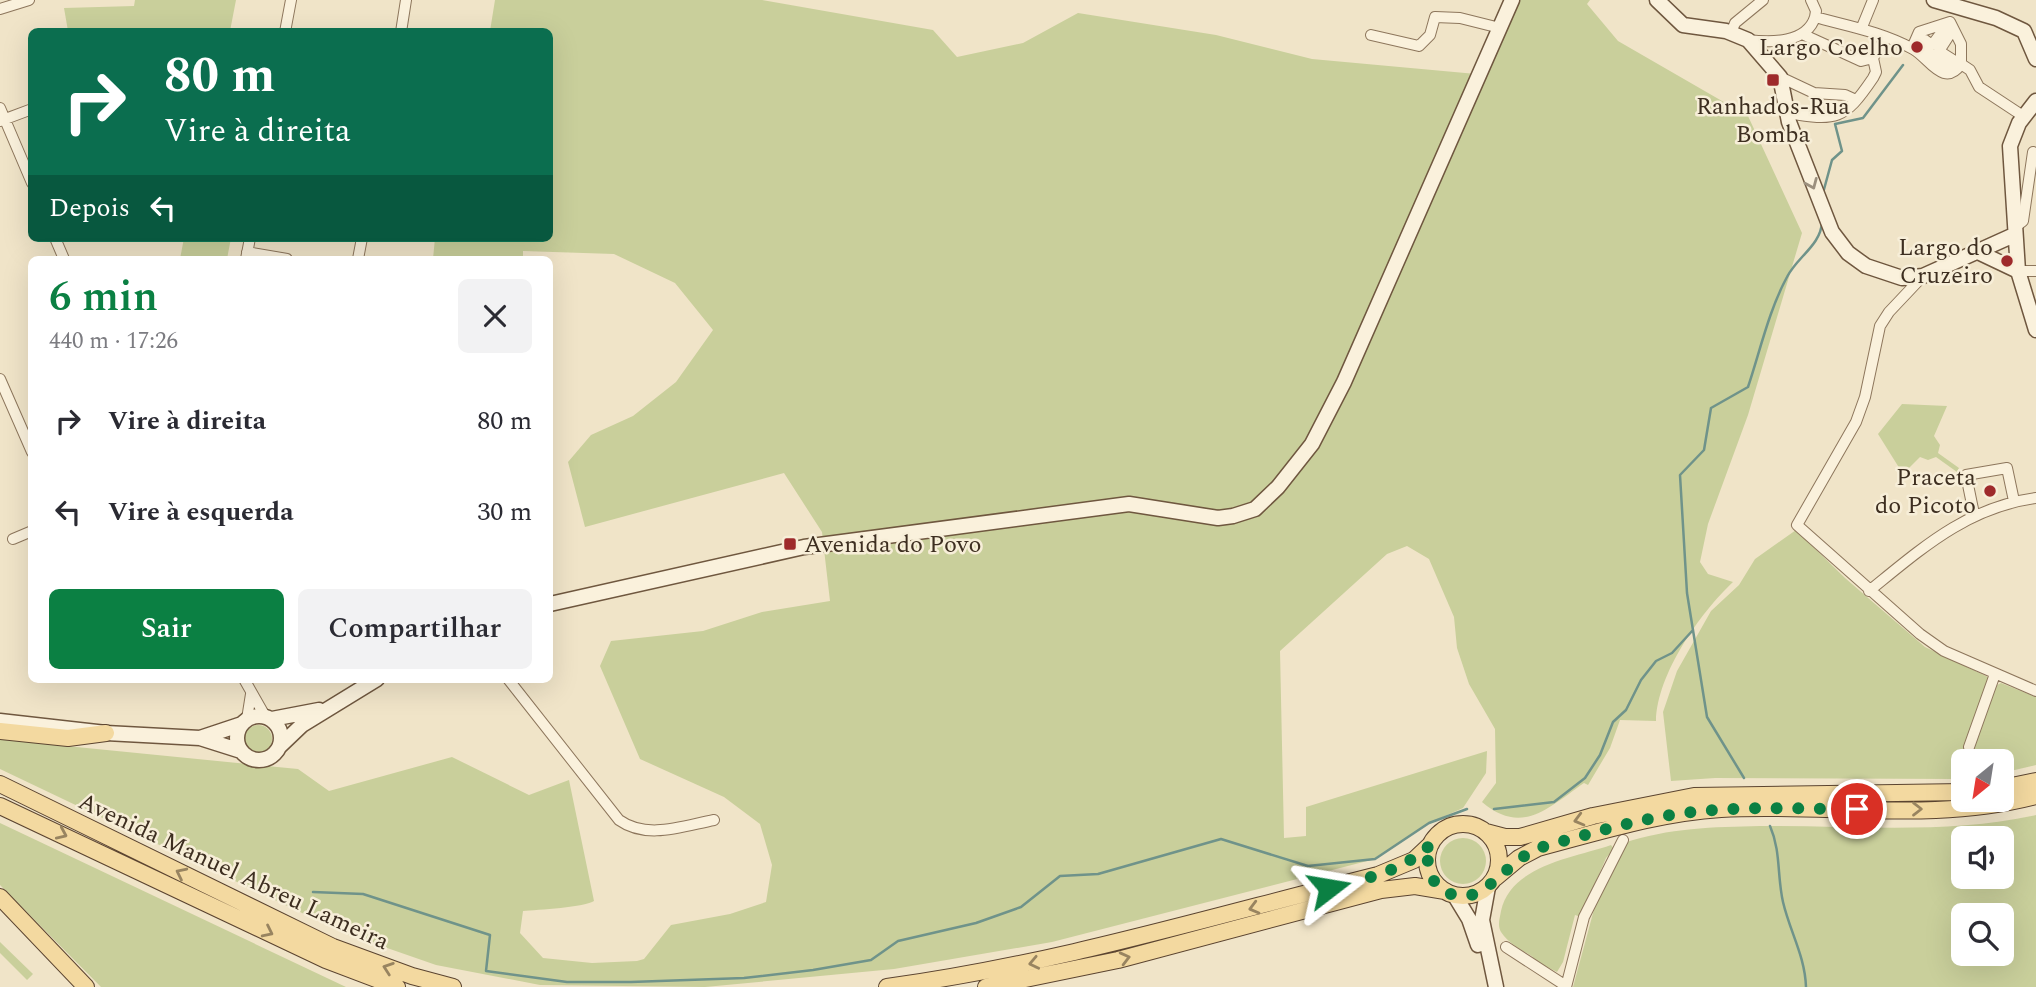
<!DOCTYPE html>
<html lang="pt">
<meta charset="utf-8">
<style>
body{margin:0;font-family:Spectral,serif;background:#f2f2f3;color:#2b2b33;height:100vh;display:flex;flex-direction:column;font-size:26px;white-space:nowrap}
*{box-sizing:border-box;margin:0}
p{font-size:23px;color:#7c7c81}
.icon{flex:none;width:38px;height:38px;fill:none;stroke:currentColor;stroke-width:2;stroke-linecap:round;stroke-linejoin:round}
.map{position:relative;flex:1;overflow:hidden}
.drawer{position:absolute;left:28px;top:256px;width:525px;height:427px;display:flex;flex-direction:column;background:#fff;border-radius:10px;box-shadow:0 7px 28px #0002}
.drawer>*{flex:none}
.top-card{position:absolute;left:28px;top:28px;width:525px;height:214px;border-radius:10px;box-shadow:0 7px 28px #0002;background:#0b6e4f;color:#fff;overflow:hidden}
.needle{width:46px;rotate:210deg}
.buttons{position:absolute;left:1951px;top:749px;display:grid;gap:14px}
.buttons a{display:grid;place-items:center;width:63px;height:63px;border-radius:10px;background:#fff;box-shadow:0 7px 28px #0002;font-size:35px}
.pin{position:absolute;display:grid;place-items:center;width:60px;height:60px;color:#fff;margin:-30px;border:4px solid #fff;border-radius:50%;box-shadow:0 2px 7px #0007}
.me{position:absolute;width:77px;margin:-38px;rotate:76deg;stroke-linejoin:round;filter:drop-shadow(0 0 5px #0008)}
.turn{display:flex;align-items:center;gap:24px;height:147px;padding:0 21px;font-size:32px}
.turn .icon{width:91px;height:91px;stroke-width:2.5}
.turn b{display:block;font-size:49px;line-height:60px}
.then{display:flex;align-items:center;height:66px;padding:0 21px;background:#0003;gap:14px;font-size:26px}
.round{display:grid;place-items:center;flex:none;width:74px;height:74px;border-radius:10px;background:#f2f2f3}
.overview{display:flex;align-items:center;justify-content:space-between;height:119px;padding:0 21px}
h1{font-size:42px;font-weight:600;line-height:52px;color:#0b8043}
.cta{display:flex;gap:14px;margin-top:auto;padding:14px 21px}
.cta a{flex:1;height:80px;border-radius:10px;background:#0b8043;color:#fff;font-size:28px;font-weight:600;line-height:80px;text-align:center}
.cta a+a{background:#f2f2f3;color:#2b2b33}
ul{padding:0;list-style:none}
li{display:flex;align-items:center;gap:21px;height:91px;padding:0 21px}
li div{flex:1}
li b{display:block;font-size:26px}
li em{font-style:normal}
.map>svg:first-child{display:block}
.green{fill:#c9cf9b;fill-rule:evenodd}
.lines{fill:none;stroke-linecap:round;stroke-linejoin:round}
.stream{stroke:#6f938a;stroke-width:2.5}
.street-casing{stroke:#8d765c;stroke-width:12}
.secondary-casing{stroke:#6f573f;stroke-width:17}
.primary-casing{stroke:#5b4430;stroke-width:18}
.street{stroke:#faf1dc;stroke-width:10}
.secondary{stroke:#faf1dc;stroke-width:14}
.primary{stroke:#f3d9a0;stroke-width:16}
.oneway{stroke:#9c907e}
.oneway2{stroke:#988460}
.route{stroke:#0b8043;stroke-width:12;stroke-dasharray:0 21.6}
.poi-dot{fill:#9e2a2b;stroke:#f7eed8;stroke-width:2.5}
.labels{text-anchor:middle;stroke-width:5;stroke-linejoin:round;paint-order:stroke}
.poi-label{font-size:24px;fill:#3d2e20;stroke:#f7eed8;text-anchor:end}
.street-label{font-size:24px;fill:#3d2e20;stroke:#f7eed8}
</style>
<div class="map">
<svg width="2036" height="987" viewBox="0 0 2036 987">
<rect width="100%" height="100%" fill="#f0e4c8"/>
<!-- green -->
<path class="green" d="M135 0H236L230 31H68L64 8 134 6Z
M495 0H762L933 30 957 57 1023 43 1078 13 1216 35 1312 59 1487 75 1520 0H1590L1587 4 1618 41 1748 116 1802 233 1748 415 1708 524 1700 562 1708 574 1733 582C1700 613 1657 674 1656 721L1620 720 1610 748 1588 785 1584 783C1548 808 1522 836 1482 802L1496 783 1495 729 1469 684 1457 648 1454 617 1429 559 1407 546 1387 554 1280 651 1284 838 1306 836V807L1487 751 1486 773 1463 808 1429 823 1375 859 1052 942 894 969 705 987 540 985 436 965 344 933 0 769V740H6L298 769 329 791 452 757 529 795 569 780 594 901C586 907 537 910 523 911L520 933 543 958 592 963 637 961 644 959 671 925 730 914 766 902 772 865 760 824 724 797 640 759 600 666 611 641 703 631 762 612 830 601 822 532 784 473 585 527 568 462 591 435 633 416 676 382 713 330 675 283 614 254 523 251V259H433L435 238H550V32L490 31Z
M184 238H231L227 259H180Z
M1902 404 1947 406 1934 436 1940 445 1938 453 1959 468 1957 472 1936 457 1928 460 1920 457 1903 474 1878 434Z
M1796 530 1845 578 1925 647 1990 678 1964 751H1972L1997 685 2001 683 2036 697V765L2002 773V761H1964L1963 778 1955 779 1715 778 1671 781 1663 712 1677 671 1711 611 1739 585 1755 559Z
M244 739a14 14 0 1 1 28 0a14 14 0 1 1-28 0Z
M2036 815V987H1573L1599 891 1624 843C1668 828 1714 827 1760 826 1851 825 1947 835 2036 815ZM1964 838H2002V877H1964ZM1964 915H2002V954H1964Z
M0 823 346 987H101L0 885Z
M1440 861a23 23 0 1 1 46 0a23 23 0 1 1-46 0Z
M1611 845 1614 849 1606 858 1581 917 1575 915 1563 962 1557 972 1533 960V957C1521 949 1511 946 1501 932 1497 925 1500 918 1501 911 1511 865 1574 858 1611 845Z
M0 942 33 974 27 980 0 953Z"/>
<g class="lines">
<!-- stream -->
<path class="stream" d="M1823 193 1832 160 1842 151 1835 124 1863 118 1903 65
M1744 778 1707 717 1687 593 1680 475 1704 450 1711 408 1748 387C1760 351 1769 310 1787 277 1797 257 1821 245 1822 222
M1494 809 1554 802 1585 778 1600 755 1613 722 1626 710 1641 680 1656 661 1672 653 1693 630
M1770 826C1781 851 1777 876 1783 902 1790 932 1805 956 1806 987
M313 892 363 894 490 935 486 971 567 982H631L744 978 813 970 871 960 898 941 976 923 1021 907 1060 876 1098 874 1221 839 1308 866 1375 859 1429 823 1467 809"/>
<!-- street casing -->
<g class="street-casing">
<path id="street" d="M1811 0 1816 11 1815 17C1848 26 1882 32 1913 49 1924 55 1932 69 1944 73 1952 75 1957 70 1961 64
M0 9 29 0
M1950 22 1961 44V64
M1862 27 1873 0
M1944 29 1950 34 1939 51 1958 63 1953 71 1921 46 1925 40 1932 45Z
M285 32 291 0
M401 32 406 0
M1731 33 1735 23 1763 0
M1802 34 1861 61 1873 58 1885 38
M1371 35 1419 46 1430 35 1435 17 1460 18 1500 28
M1748 40C1771 43 1807 43 1815 17
M1912 48 1919 32 1950 22
M1961 64 1970 70 1979 87 2023 116
M1780 77 1814 93 1845 95 1856 100
M0 108 32 183
M1787 113C1836 121 1844 121 1873 78L1876 72 1873 58
M0 121 32 109
M2014 228 2023 221 2033 152
M55 238 64 259
M247 252 287 259
M246 259 250 238
M358 259 362 238
M2018 271H2036
M1923 276 1889 312 1880 326 1865 397 1856 422 1797 525 1920 634 1944 651 2036 691
M0 379 32 452
M1974 514 1966 475 2007 468 2014 501
M13 539 32 531
M1869 591C1921 549 1967 507 2036 498
M244 679 265 716
M508 679 619 820C647 840 683 826 714 820
M247 719 251 694
M1969 747 1995 674
M1506 947 1566 986
M1566 987 1584 917 1623 840"/>
</g>
<!-- secondary casing -->
<g class="secondary-casing">
<path id="secondary" d="M1657 0 1683 25 1726 31 1748 40 1780 77 1789 122 1832 232 1848 253 1866 266 1902 278 1923 276 2014 235
M1934 0 1996 18 2024 31 2036 59
M2036 101 2019 123 2010 146 2018 271 2036 330
M1978 252 2018 271
M550 604 804 547 1129 504 1218 518 1233 516 1255 509 1278 487 1312 444 1344 382 1512 0
M237 738a22 22 0 1 1 44 0a22 22 0 1 1-44 0Z
M272 719 319 710
M0 721 106 733 200 738 241 751
M200 738 242 724
M280 746 302 725 377 679
M1488 887 1482 920 1496 987
M1455 896 1469 919 1478 945"/>
</g>
<!-- primary casing -->
<g class="primary-casing">
<path id="primary" d="M0 731 68 738 106 733
M0 784 333 947 412 976 453 987
M2002 788 2036 781
M0 806 326 960 397 987
M1427 860a36 36 0 1 1 72 0a36 36 0 1 1-72 0Z
M1486 832 1505 837H1520L1593 816 1694 796 1964 792
M1495 878 1519 858 1538 848C1599 832 1658 813 1721 809 1825 803 1934 823 2036 796
M0 897 86 987
M887 987C1056 964 1213 916 1378 875L1414 860 1431 844
M986 987 1118 960 1381 890 1415 886 1445 891"/>
</g>
<!-- street -->
<use href="#street" class="street"/>
<!-- secondary -->
<use href="#secondary" class="secondary"/>
<!-- primary -->
<use href="#primary" class="primary"/>
</g>
<!-- one-way arrows -->
<defs><path id="oneway-chevron" d="M-2-3.5L2.5 0L-2 3.5" fill="none" stroke-width="1.6" stroke-linecap="round" stroke-linejoin="round" transform="scale(1.75)"/></defs>
<use class="oneway" href="#oneway-chevron" transform="translate(1812 184) rotate(67)"/>
<g class="oneway2">
<use href="#oneway-chevron" transform="translate(1917 809)"/>
<use href="#oneway-chevron" transform="translate(1579 820) rotate(165)"/>
<use href="#oneway-chevron" transform="translate(62 834) rotate(24)"/>
<use href="#oneway-chevron" transform="translate(181 873) rotate(-154)"/>
<use href="#oneway-chevron" transform="translate(1254 908) rotate(165)"/>
<use href="#oneway-chevron" transform="translate(268 932) rotate(26)"/>
<use href="#oneway-chevron" transform="translate(1125 958) rotate(-14)"/>
<use href="#oneway-chevron" transform="translate(1034 963) rotate(168)"/>
<use href="#oneway-chevron" transform="translate(388 968) rotate(-161)"/>
</g>
<g class="lines">
<!-- route -->
<path class="route" d="M1329 888C1367 878 1402 872 1431 844 1421 868 1435 896 1463 896 1489 897 1512 856 1542 847 1585 835 1628 822 1671 815 1732 805 1795 809 1857 809"/>
</g>
<!-- markers -->
<g class="poi-dot">
<circle cx="1917" cy="47" r="7"/>
<rect x="1766" y="73" width="14" height="14" rx="3.5"/>
<circle cx="2007" cy="261" r="7"/>
<circle cx="1990" cy="491" r="7"/>
<rect x="783" y="537" width="14" height="14" rx="3.5"/>
</g>
<g class="labels">
<!-- poi labels -->
<g class="poi-label">
<text x="1903" y="55">Largo Coelho</text>
<text x="1773" y="114" text-anchor="middle">Ranhados-Rua<tspan x="1773" dy="28">Bomba</tspan></text>
<text x="1993" y="255">Largo do<tspan x="1993" dy="28">Cruzeiro</tspan></text>
<text x="1976" y="485">Praceta<tspan x="1976" dy="28">do Picoto</tspan></text>
<text x="804" y="552" text-anchor="start">Avenida do Povo</text>
</g>
<!-- street labels -->
<g class="street-label">
<text transform="translate(234 871) rotate(25)" y="8">Avenida Manuel Abreu Lameira</text>
</g>
</g>
</svg>
<div class="buttons">
<a><svg class="needle" viewBox="-14 -14 28 28"><path d="M0-13l5 13h-10z" fill="#e53935"/><path d="M0 13l5-13h-10z" fill="#7c7c81"/></svg></a>
<a><svg class="icon" aria-label="sound" viewBox="0 0 24 24"><path d="M4 9h4l5-4v14l-5-4H4zM17 9q2 3 0 6"/></svg></a>
<a><svg class="icon" aria-label="search" viewBox="0 0 24 24"><circle cx="10" cy="10" r="6"/><path d="M15 15l6 6"/></svg></a>
</div>
<div class="pin" style="left:1857px;top:809px;background:#d93025"><svg class="icon" aria-label="arrive" viewBox="0 0 24 24"><path d="M6 21V4h12l-3 4 3 4H6"/></svg></div>
<svg class="me" style="left:1329px;top:888px" viewBox="-20 -20 40 40"><path d="M0-17L14 15 0 8-14 15z" fill="#0b8043" stroke="#fff" stroke-width="4"/></svg>
<div class="top-card">
<div class="turn"><svg class="icon" aria-label="right" viewBox="0 0 24 24"><path d="M7 20v-9h11M14 6l5 5-5 5"/></svg><div><b>80 m</b>Vire à direita</div></div>
<div class="then">Depois<svg class="icon" aria-label="left" viewBox="0 0 24 24"><path d="M17 20v-9H6M10 6l-5 5 5 5"/></svg></div>
</div>
<section class="drawer">
<div class="overview"><div><h1>6 min</h1><p>440 m · 17:26</p></div><a class="round"><svg class="icon" aria-label="close" viewBox="0 0 24 24"><path d="M6 6l12 12M18 6L6 18"/></svg></a></div>
<ul>
<li><svg class="icon" aria-label="right" viewBox="0 0 24 24"><path d="M7 20v-9h11M14 6l5 5-5 5"/></svg><div><b>Vire à direita</b></div><em>80 m</em></li>
<li><svg class="icon" aria-label="left" viewBox="0 0 24 24"><path d="M17 20v-9H6M10 6l-5 5 5 5"/></svg><div><b>Vire à esquerda</b></div><em>30 m</em></li>
</ul>
<div class="cta"><a>Sair</a><a>Compartilhar</a></div>
</section>
</div>
